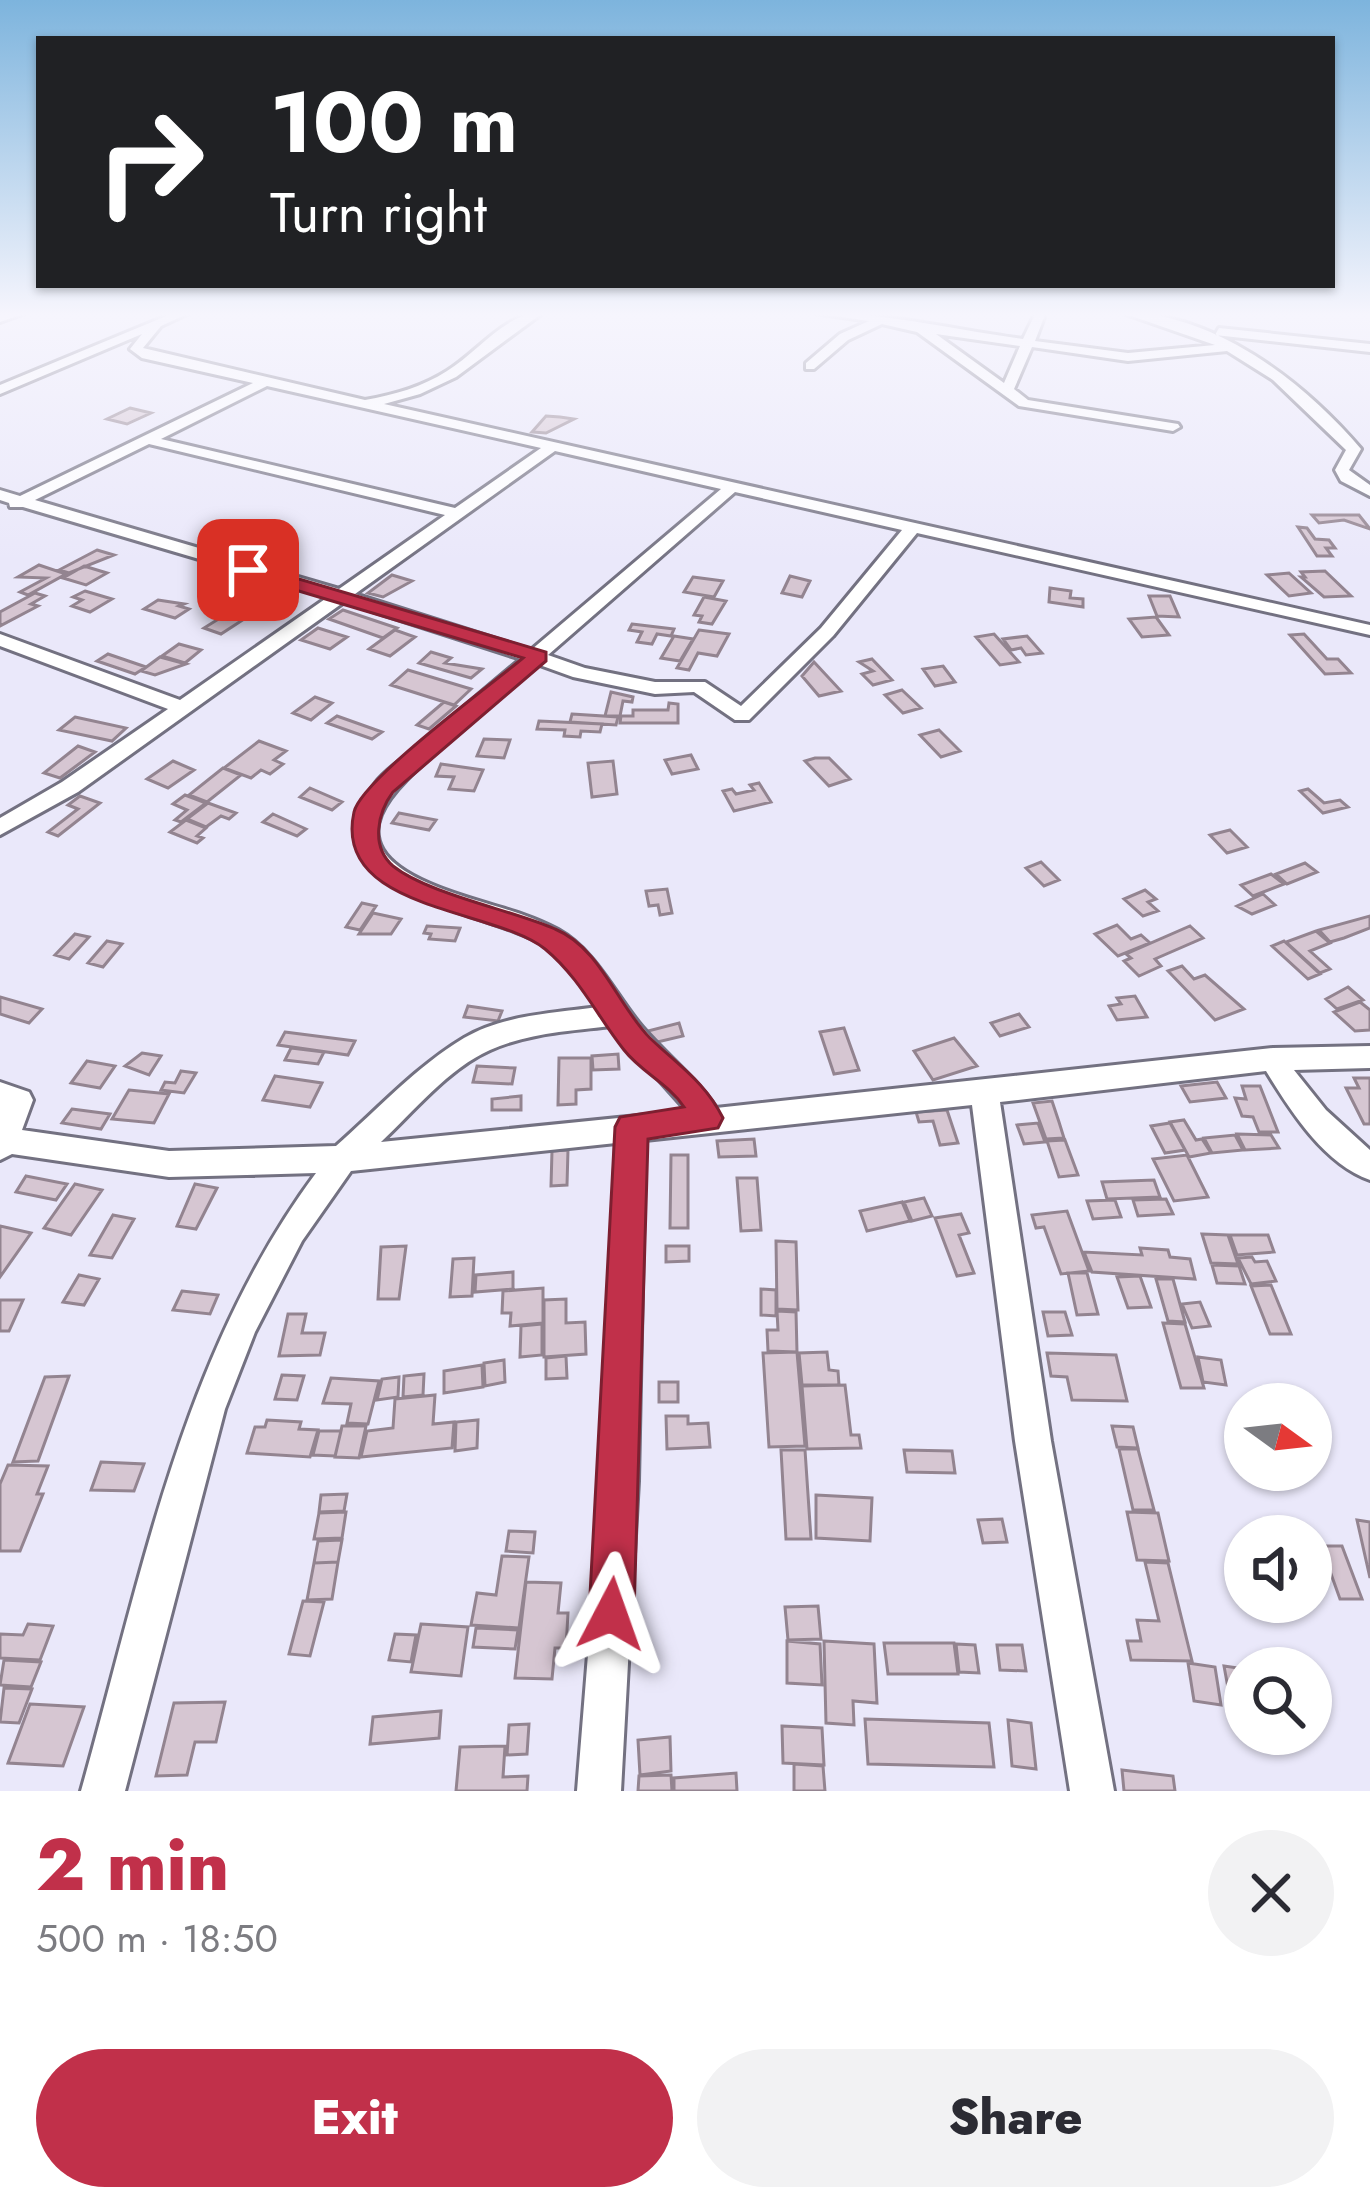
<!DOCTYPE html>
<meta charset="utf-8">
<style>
body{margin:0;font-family:Jost,sans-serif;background:#f2f2f3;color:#2b2b33;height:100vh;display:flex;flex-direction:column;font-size:45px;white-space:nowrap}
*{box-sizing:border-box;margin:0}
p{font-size:39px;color:#7c7c81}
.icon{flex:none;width:66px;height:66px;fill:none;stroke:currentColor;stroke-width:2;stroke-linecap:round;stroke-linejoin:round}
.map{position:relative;height:1791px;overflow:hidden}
.sheet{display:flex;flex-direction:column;background:#fff;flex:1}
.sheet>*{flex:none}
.top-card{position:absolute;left:36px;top:36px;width:1299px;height:252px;border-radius:0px;box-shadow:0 3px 9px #0004;background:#202124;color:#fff;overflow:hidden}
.needle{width:78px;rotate:105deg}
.buttons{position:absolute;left:1224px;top:1383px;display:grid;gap:24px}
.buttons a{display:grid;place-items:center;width:108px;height:108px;border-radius:50%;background:#fff;box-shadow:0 3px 9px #0004;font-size:60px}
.pin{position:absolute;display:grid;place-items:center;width:102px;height:102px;color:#fff;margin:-51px;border-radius:24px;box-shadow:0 6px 18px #0006}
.me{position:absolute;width:132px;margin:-66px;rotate:4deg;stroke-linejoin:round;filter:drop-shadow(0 0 9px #0008)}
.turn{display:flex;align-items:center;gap:42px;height:252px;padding:0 36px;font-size:54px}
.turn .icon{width:156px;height:156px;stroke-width:2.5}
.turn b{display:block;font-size:84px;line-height:102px}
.round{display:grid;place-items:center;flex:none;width:126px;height:126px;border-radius:63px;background:#f2f2f3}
.head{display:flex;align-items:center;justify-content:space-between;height:204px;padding:0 36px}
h1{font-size:72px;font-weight:800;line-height:90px;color:#c1304a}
.action{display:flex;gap:24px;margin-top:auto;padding:24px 36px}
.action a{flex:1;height:138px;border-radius:72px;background:#c1304a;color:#fff;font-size:48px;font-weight:800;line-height:138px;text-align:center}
.action a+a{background:#f2f2f3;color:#2b2b33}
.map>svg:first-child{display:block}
.building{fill:#d6c6d2;stroke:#938490;stroke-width:3}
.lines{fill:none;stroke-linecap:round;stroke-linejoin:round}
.street-casing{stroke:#737181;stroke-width:6}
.street{fill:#fff;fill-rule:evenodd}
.route{fill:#c1304a;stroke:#7d1f30;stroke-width:3}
</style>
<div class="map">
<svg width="1370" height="1791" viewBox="0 0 1370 1791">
<rect width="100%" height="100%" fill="#eae8fa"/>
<!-- building -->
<path class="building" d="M130 408 151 413 127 424 107 419Z
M546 416 560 417 574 419 546 433 532 432Z
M1312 515H1359L1370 529 1344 520 1319 523Z
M1298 527 1307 528 1315 539 1329 540 1335 548H1326L1332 556H1317Z
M97 550 114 555 69 573 59 570Z
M39 565 66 574 28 595 20 592 46 578 18 577Z
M84 566 107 573 86 585 63 578Z
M1325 571 1351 596 1324 597 1301 577H1305L1301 572Z
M1289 573 1311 593 1289 596 1267 575Z
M392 575 412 581 383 597 368 593Z
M790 576 810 581 802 597 782 593Z
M693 577 723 581 714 597 684 592Z
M1050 588 1071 591 1070 598 1083 599V607L1049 602Z
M85 591 112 599 90 612 72 606 82 600 73 597Z
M35 593 45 596 31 604 38 606 0 626V612Z
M1149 596H1170L1179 617 1157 616Z
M704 597 726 601 712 624 699 622 702 616 694 615Z
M158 600 184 604 179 606 189 609 175 618 144 609Z
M241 605 258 610 221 634 204 628Z
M343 610 397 628 383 638 329 619Z
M1156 617 1169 635 1142 637 1129 619Z
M632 624 674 629 671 636 657 634 652 644 637 642 642 632 629 630Z
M318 628 347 637 330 649 301 640Z
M395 630 415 637 390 656 369 649Z
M699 630 729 634 717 656 698 653 689 670 677 668Z
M994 634 1019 662 1000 665 976 637Z
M1304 634 1327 659H1338L1351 673 1325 674 1290 635Z
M674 636 693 639 680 661 661 658Z
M1027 636 1042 653 1026 655 1021 648 1011 650 1003 639Z
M179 644 201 650 185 663 162 656Z
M431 652 451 658 445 663 482 669 471 678 419 663Z
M108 654 146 667 135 674 97 661Z
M160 657 186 664 155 675 141 671Z
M872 659 892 680 873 685 862 674 873 671 859 662Z
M814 662 841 691 819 696 802 676Z
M943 666 955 682 935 686 923 669Z
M408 670 471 689 454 705 391 685Z
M902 690 921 708 903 713 885 695Z
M611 692 633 697 632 702 623 701 620 716H605Z
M315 697 332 703 311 720 293 713Z
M444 702 456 706 429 729 417 725Z
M669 703 678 704V723H620L621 716H633V710H668Z
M572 714 618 717 616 725 570 722Z
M337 716 382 732 372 739 327 723Z
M75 717 126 728 112 741 59 730Z
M539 721 602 724 600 732 581 731 580 737 564 736 565 730 537 729Z
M939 730 960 751 941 757 920 735Z
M484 739 510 740 504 758 477 756Z
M259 741 286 751 274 760 283 764 270 774 261 770 251 778 224 768Z
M78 746 95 752 60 778 44 773Z
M691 755 698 769 672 774 665 760Z
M815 758H829L850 779 829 786 805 761Z
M173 761 194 770 168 788 147 779Z
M613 761 617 794 592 797 588 763Z
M441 764 483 770 474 791 449 789 454 777 436 776Z
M223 768 241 775 207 802 189 795Z
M759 783 771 802 734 811 723 791 732 789 736 794 754 790 750 785Z
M310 788 342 802 332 810 300 797Z
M1308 789 1324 803 1340 800 1348 807 1323 813 1300 791Z
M185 795 206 803 181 822 175 820 187 810 173 804Z
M80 796 100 803 58 836 48 832 78 809 68 805Z
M208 803 236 813 229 819 221 816 206 827 187 819Z
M399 813 436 820 429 830 392 823Z
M273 814 306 829 297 836 263 822Z
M186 820 206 828 197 836 203 838 197 843 170 832Z
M1230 830 1247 847 1227 853 1210 835Z
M1041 862 1059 880 1044 886 1026 868Z
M1305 863 1317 872 1287 884 1276 874Z
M1271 874 1284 884 1253 896 1241 885Z
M667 889 672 913 660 915 658 905 649 906 646 891Z
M1145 890 1156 899 1148 902 1158 911 1143 916 1124 899Z
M1263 894 1275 905 1252 914 1237 906Z
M362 903 376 906 360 930 346 927Z
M373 913 401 919 391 934H359Z
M1370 916V928L1344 938 1330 942 1319 930Z
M1117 925 1131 939 1141 935 1150 943 1118 956 1095 934Z
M427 926 460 928 455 941 429 939 431 934 424 933Z
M1190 926 1203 938 1155 959 1161 966 1139 976 1124 961 1131 958 1126 954Z
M1316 931 1330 943 1310 951 1330 969 1320 973 1286 942Z
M75 934 89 937 69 959 55 955Z
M107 941 122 944 103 967 88 963Z
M1284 941 1320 974 1308 979 1272 946Z
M1182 966 1194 979 1205 975 1244 1009 1215 1020 1168 971Z
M1348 987 1363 1000 1337 1009 1326 999Z
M1135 996 1147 1017 1117 1020 1109 1006 1121 1004 1117 998Z
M0 997 42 1009 29 1023 0 1014Z
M1360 1002 1370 1010V1030L1355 1031 1334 1012Z
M468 1006 502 1011 498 1021 464 1017Z
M1019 1014 1029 1027 1000 1036 991 1023Z
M679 1023 683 1036 649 1044 644 1032Z
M844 1028 859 1070 834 1074 820 1032Z
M285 1032 355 1041 348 1055 278 1045Z
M954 1038 977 1066 933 1080 914 1051Z
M291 1048 324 1052 318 1064 285 1060Z
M142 1053 161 1056 149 1075 125 1066Z
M618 1054 619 1069 593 1070 592 1056Z
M559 1058H591V1089L576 1090V1104L558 1105Z
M87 1061 115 1066 100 1088 71 1083Z
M477 1066 515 1068 512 1084 473 1082Z
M181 1071 196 1073 184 1093 161 1090 165 1082 175 1083Z
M275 1076 322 1083 310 1107 263 1100Z
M1354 1078H1370V1124H1364L1346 1088H1359Z
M1217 1082 1226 1098 1190 1102 1181 1086Z
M1242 1086H1260L1278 1132H1259L1253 1117 1242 1116 1235 1098 1246 1099Z
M129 1090 169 1094 154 1123 112 1119Z
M521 1096V1110H492V1099Z
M1052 1101 1059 1122 1064 1138 1046 1139 1033 1103Z
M72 1109 110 1114 101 1129 62 1123Z
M947 1110 958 1143 940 1145 933 1121 919 1122 916 1112Z
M1184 1120 1196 1140 1202 1139 1211 1153 1189 1157 1170 1122Z
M1038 1123 1045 1142 1024 1144 1017 1125Z
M1170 1123 1185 1150 1165 1153 1151 1126Z
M1237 1134 1271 1135 1279 1148 1245 1150Z
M1235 1135 1243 1150 1212 1153 1204 1138Z
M754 1139 756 1156 719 1157 717 1141Z
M1065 1140 1078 1175 1059 1177 1047 1141Z
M568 1150 567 1185 551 1186 552 1151Z
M671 1155H688V1228H670Z
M1187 1155 1208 1197 1174 1201 1153 1159Z
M26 1176 67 1184 56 1200 16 1192Z
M737 1178H757L761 1230 741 1231Z
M1154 1180 1160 1197 1107 1199 1102 1182Z
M75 1184 102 1190 71 1235 44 1228Z
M195 1184 217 1188 196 1229 177 1226Z
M924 1198 932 1216 912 1221 904 1202Z
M1166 1199 1173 1214 1138 1216 1133 1200Z
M1115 1200 1121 1217 1093 1219 1087 1201Z
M902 1202 910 1221 867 1231 860 1211Z
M1067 1211 1089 1271 1061 1274 1044 1227 1036 1228 1032 1215Z
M961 1214 969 1233 959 1235 974 1273 957 1276 935 1218Z
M113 1215 134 1219 112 1258 90 1255Z
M0 1226 31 1233 0 1277Z
M1202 1234 1228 1235 1238 1264 1211 1263Z
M1230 1235H1268L1274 1252 1237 1255Z
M776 1241 796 1242 798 1310 777 1309Z
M406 1246 399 1299H378L381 1247Z
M666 1246H689V1261L666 1262Z
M1140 1248 1168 1250 1170 1257 1190 1259 1195 1279 1092 1272 1084 1252 1142 1255Z
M1252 1257 1255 1262 1267 1261 1276 1281 1251 1284 1238 1258Z
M474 1258 472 1296 450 1297 453 1259Z
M1212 1265 1239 1266 1245 1284 1217 1283Z
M513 1272V1289L475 1292 476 1275Z
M1068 1273H1087L1098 1314 1077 1315Z
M79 1275 99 1279 84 1305 63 1302Z
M1140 1276 1151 1307 1128 1308 1117 1277Z
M1156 1279H1173L1185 1322 1168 1321Z
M1271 1285 1291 1334H1270L1251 1286Z
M543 1288V1323L510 1326 511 1313H502L503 1291Z
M761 1289 776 1290V1316L761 1315Z
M182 1291 218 1295 210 1314 173 1310Z
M566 1299V1323L585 1322 586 1354 544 1357V1300Z
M0 1300H23L9 1331H0Z
M1200 1302 1210 1326 1192 1328 1182 1304Z
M777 1311 796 1312 797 1352 768 1351 767 1330H778Z
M1043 1312H1065L1072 1335 1048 1336Z
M288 1314H306L302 1333H325L320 1355 279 1356Z
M1163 1323 1185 1324 1204 1388H1181Z
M542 1324V1355L520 1357 521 1326Z
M797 1352 805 1446 769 1447 763 1353Z
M827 1352 829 1370 838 1371 839 1385H802L799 1353Z
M1047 1353 1116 1355 1127 1401 1072 1400 1067 1377 1051 1376Z
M566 1356 567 1378 546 1379V1358Z
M1198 1357 1221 1360 1226 1385 1203 1382Z
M504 1360 505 1382 485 1386 484 1363Z
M482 1365 483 1387 444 1393V1371Z
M424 1374 423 1395 403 1397 404 1376Z
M282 1375 304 1376 297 1400 275 1399Z
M69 1376 38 1461 13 1462 45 1377Z
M399 1377 398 1397 377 1400 382 1379Z
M331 1378 379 1381 368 1424 347 1423 351 1404 323 1403Z
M659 1382H678V1402H659Z
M845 1385 851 1435H859L861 1448 807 1449 802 1386Z
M435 1395 433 1424 454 1422 452 1448 361 1457 367 1431 393 1428 395 1399Z
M666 1416H688V1424L708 1423 710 1447 667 1449Z
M267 1420 301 1422 299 1429 318 1430 310 1457 247 1453 255 1427H265Z
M478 1420 477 1448 455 1451 456 1422Z
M342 1426H366L359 1458 335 1457Z
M1112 1426 1133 1427 1138 1448 1117 1447Z
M319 1431H341L335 1456 313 1455Z
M1119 1449H1138L1154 1510H1133Z
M781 1450H805L811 1539H786Z
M904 1450 952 1451 955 1473 907 1472Z
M101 1462 144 1464 134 1491 91 1490Z
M8 1465 48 1466 37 1494H43L20 1551H0V1484Z
M347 1494 344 1511 319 1512 321 1495Z
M816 1495 872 1498 870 1541 816 1538Z
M346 1512 342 1538 314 1539 319 1513Z
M1127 1512 1158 1513 1169 1561 1137 1560Z
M1002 1519 1007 1542 983 1543 978 1520Z
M1357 1520 1370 1522V1578Z
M509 1531 535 1532 533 1553 506 1551Z
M342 1540 338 1562 314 1563 318 1541Z
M1321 1546H1342L1362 1599H1340Z
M502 1556 529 1557 519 1628 471 1625 477 1593 496 1595Z
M338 1562 332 1599 307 1600 314 1563Z
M1145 1562 1168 1563 1192 1661 1131 1660 1127 1641H1141L1137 1620 1159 1621Z
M526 1582 561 1583 558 1613H568L566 1648H555L552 1679 515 1678Z
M303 1601 324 1602 310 1656 289 1654Z
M818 1606 821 1639 788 1640 785 1607Z
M28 1624 53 1626 40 1660 0 1658V1634L23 1635Z
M421 1624 468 1627 461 1676 411 1672Z
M476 1628 518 1630 515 1649 473 1647Z
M395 1634 416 1635 411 1662 389 1660Z
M787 1641 820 1644 822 1685 787 1683Z
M824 1641 874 1644 877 1703 853 1701 854 1725 826 1723Z
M884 1643H954L958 1674H888Z
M956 1644 975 1645 979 1673 959 1672Z
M997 1645H1022L1026 1671 1000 1670Z
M4 1660 41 1662 31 1687 0 1685Z
M1188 1663 1215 1667 1221 1705 1194 1701Z
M1224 1666 1245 1669V1705L1231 1704Z
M4 1688 32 1689 19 1723 0 1722Z
M225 1702 216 1742H195L187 1775 156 1776 174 1703Z
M30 1704 84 1707 63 1766 8 1763Z
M441 1711 439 1738 370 1744 373 1717Z
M865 1719 989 1723 994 1767 868 1764Z
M1008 1720 1031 1723 1036 1769 1012 1766Z
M529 1724 527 1754 507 1755 509 1725Z
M782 1726 822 1728 824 1765 783 1763Z
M670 1737 671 1771 640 1775 638 1740Z
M505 1746 503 1777 528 1776 527 1791H456L460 1747Z
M794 1764 823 1766 825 1791H794Z
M1122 1770 1173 1776 1175 1791H1124Z
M736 1773 737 1791H674V1778Z
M671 1775 672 1791H638L639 1776Z"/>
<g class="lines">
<!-- street casing -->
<g class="street-casing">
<path id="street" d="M11 312H28L0 322V315Z
M176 312H191L161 326 143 348 365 400C394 395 422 387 447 371 478 352 506 312 544 312L456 377 420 394 384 404 1370 625V635L917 533 833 636 749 720H735L694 692 655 694 573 677 537 664C509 688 482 713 454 737 403 781 325 838 428 883 470 902 517 908 558 930 596 951 615 995 642 1027 666 1055 695 1077 716 1108L1273 1048 1370 1046V1068L1294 1070 1326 1110 1370 1150V1180C1324 1164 1290 1110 1266 1071L1000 1102 1051 1441 1114 1791H1070L1015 1441 972 1105 645 1140 638 1481 621 1791H577L602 1481 616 1143 351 1171 302 1241 255 1332 225 1409 125 1791H81C141 1579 182 1353 316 1173L169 1177 12 1154 0 1160V1082L29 1092 33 1100 22 1130 169 1151 336 1146C377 1110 417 1066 464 1038 503 1015 554 1013 598 1007 583 985 567 960 544 945 487 909 294 894 375 784 385 770 403 759 416 748 451 718 486 688 521 659L344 602 78 792 0 835V818L62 782 168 709 0 646V634L180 700 328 597 23 507H10L9 503 0 500V490L20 496 253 383 142 358 130 349 142 334 0 394V385ZM267 386 541 448 455 508 161 439ZM149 444 445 515 339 589 35 500ZM555 451 721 489 531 650 355 594ZM735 492 902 530 821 628 741 706 705 682H655L585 668 548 655ZM611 1026 687 1111 381 1142C413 1112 449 1068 490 1050 528 1033 570 1031 611 1026Z
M809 312C881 312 951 329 1023 339L1036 312H1046L1035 341 1128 353 1215 345 1120 312C1214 312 1303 381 1361 449L1349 470 1370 485V496L1341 481 1335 470 1346 450 1273 380 1227 351 1128 361 1032 347 1014 389 1028 400 1178 424 1180 427 1173 431 1019 406 917 332 882 324 848 340 814 369H806V363L840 334 869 321ZM936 334 1020 346 1004 383Z
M1219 328 1370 344V352L1215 335Z"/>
</g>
<!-- street -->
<use href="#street" class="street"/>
</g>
<!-- sky -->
<linearGradient id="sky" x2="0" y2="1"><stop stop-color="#7db4dd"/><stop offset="0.56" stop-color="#f6f5fd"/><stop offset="1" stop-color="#f6f5fd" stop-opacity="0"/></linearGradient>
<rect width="1370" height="562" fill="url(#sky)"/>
<!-- route -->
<path class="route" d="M242 566H255L546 652V661L393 792C378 812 370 846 393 866 428 894 512 910 555 929 601 948 617 1005 650 1038 679 1066 705 1082 723 1118L718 1128 648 1139 634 1614 627 1630 611 1636 595 1630 589 1614 615 1127 620 1117 684 1107C669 1084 641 1072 624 1050 597 1016 580 978 545 949 495 908 332 911 354 812 361 780 492 684 523 658L242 574Z"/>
</svg>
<div class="buttons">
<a><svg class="needle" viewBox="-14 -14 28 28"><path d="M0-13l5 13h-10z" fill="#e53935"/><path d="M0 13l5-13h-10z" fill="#7c7c81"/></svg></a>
<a><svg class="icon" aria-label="sound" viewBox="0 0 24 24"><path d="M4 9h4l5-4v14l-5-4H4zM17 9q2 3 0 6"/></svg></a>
<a><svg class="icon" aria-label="search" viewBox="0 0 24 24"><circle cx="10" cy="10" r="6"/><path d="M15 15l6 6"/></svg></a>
</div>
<div class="pin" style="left:248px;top:570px;background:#d93025"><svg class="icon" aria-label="arrive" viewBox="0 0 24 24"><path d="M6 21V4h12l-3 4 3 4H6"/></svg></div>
<svg class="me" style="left:611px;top:1614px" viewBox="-20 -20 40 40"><path d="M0-17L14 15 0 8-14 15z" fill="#c1304a" stroke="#fff" stroke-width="4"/></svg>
<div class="top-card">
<div class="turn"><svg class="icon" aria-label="right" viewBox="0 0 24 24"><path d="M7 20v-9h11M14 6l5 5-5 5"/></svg><div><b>100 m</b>Turn right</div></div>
</div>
</div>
<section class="sheet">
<div class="head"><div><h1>2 min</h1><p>500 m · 18:50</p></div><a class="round"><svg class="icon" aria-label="close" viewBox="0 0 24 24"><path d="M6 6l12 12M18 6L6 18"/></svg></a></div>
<div class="action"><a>Exit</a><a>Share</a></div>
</section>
